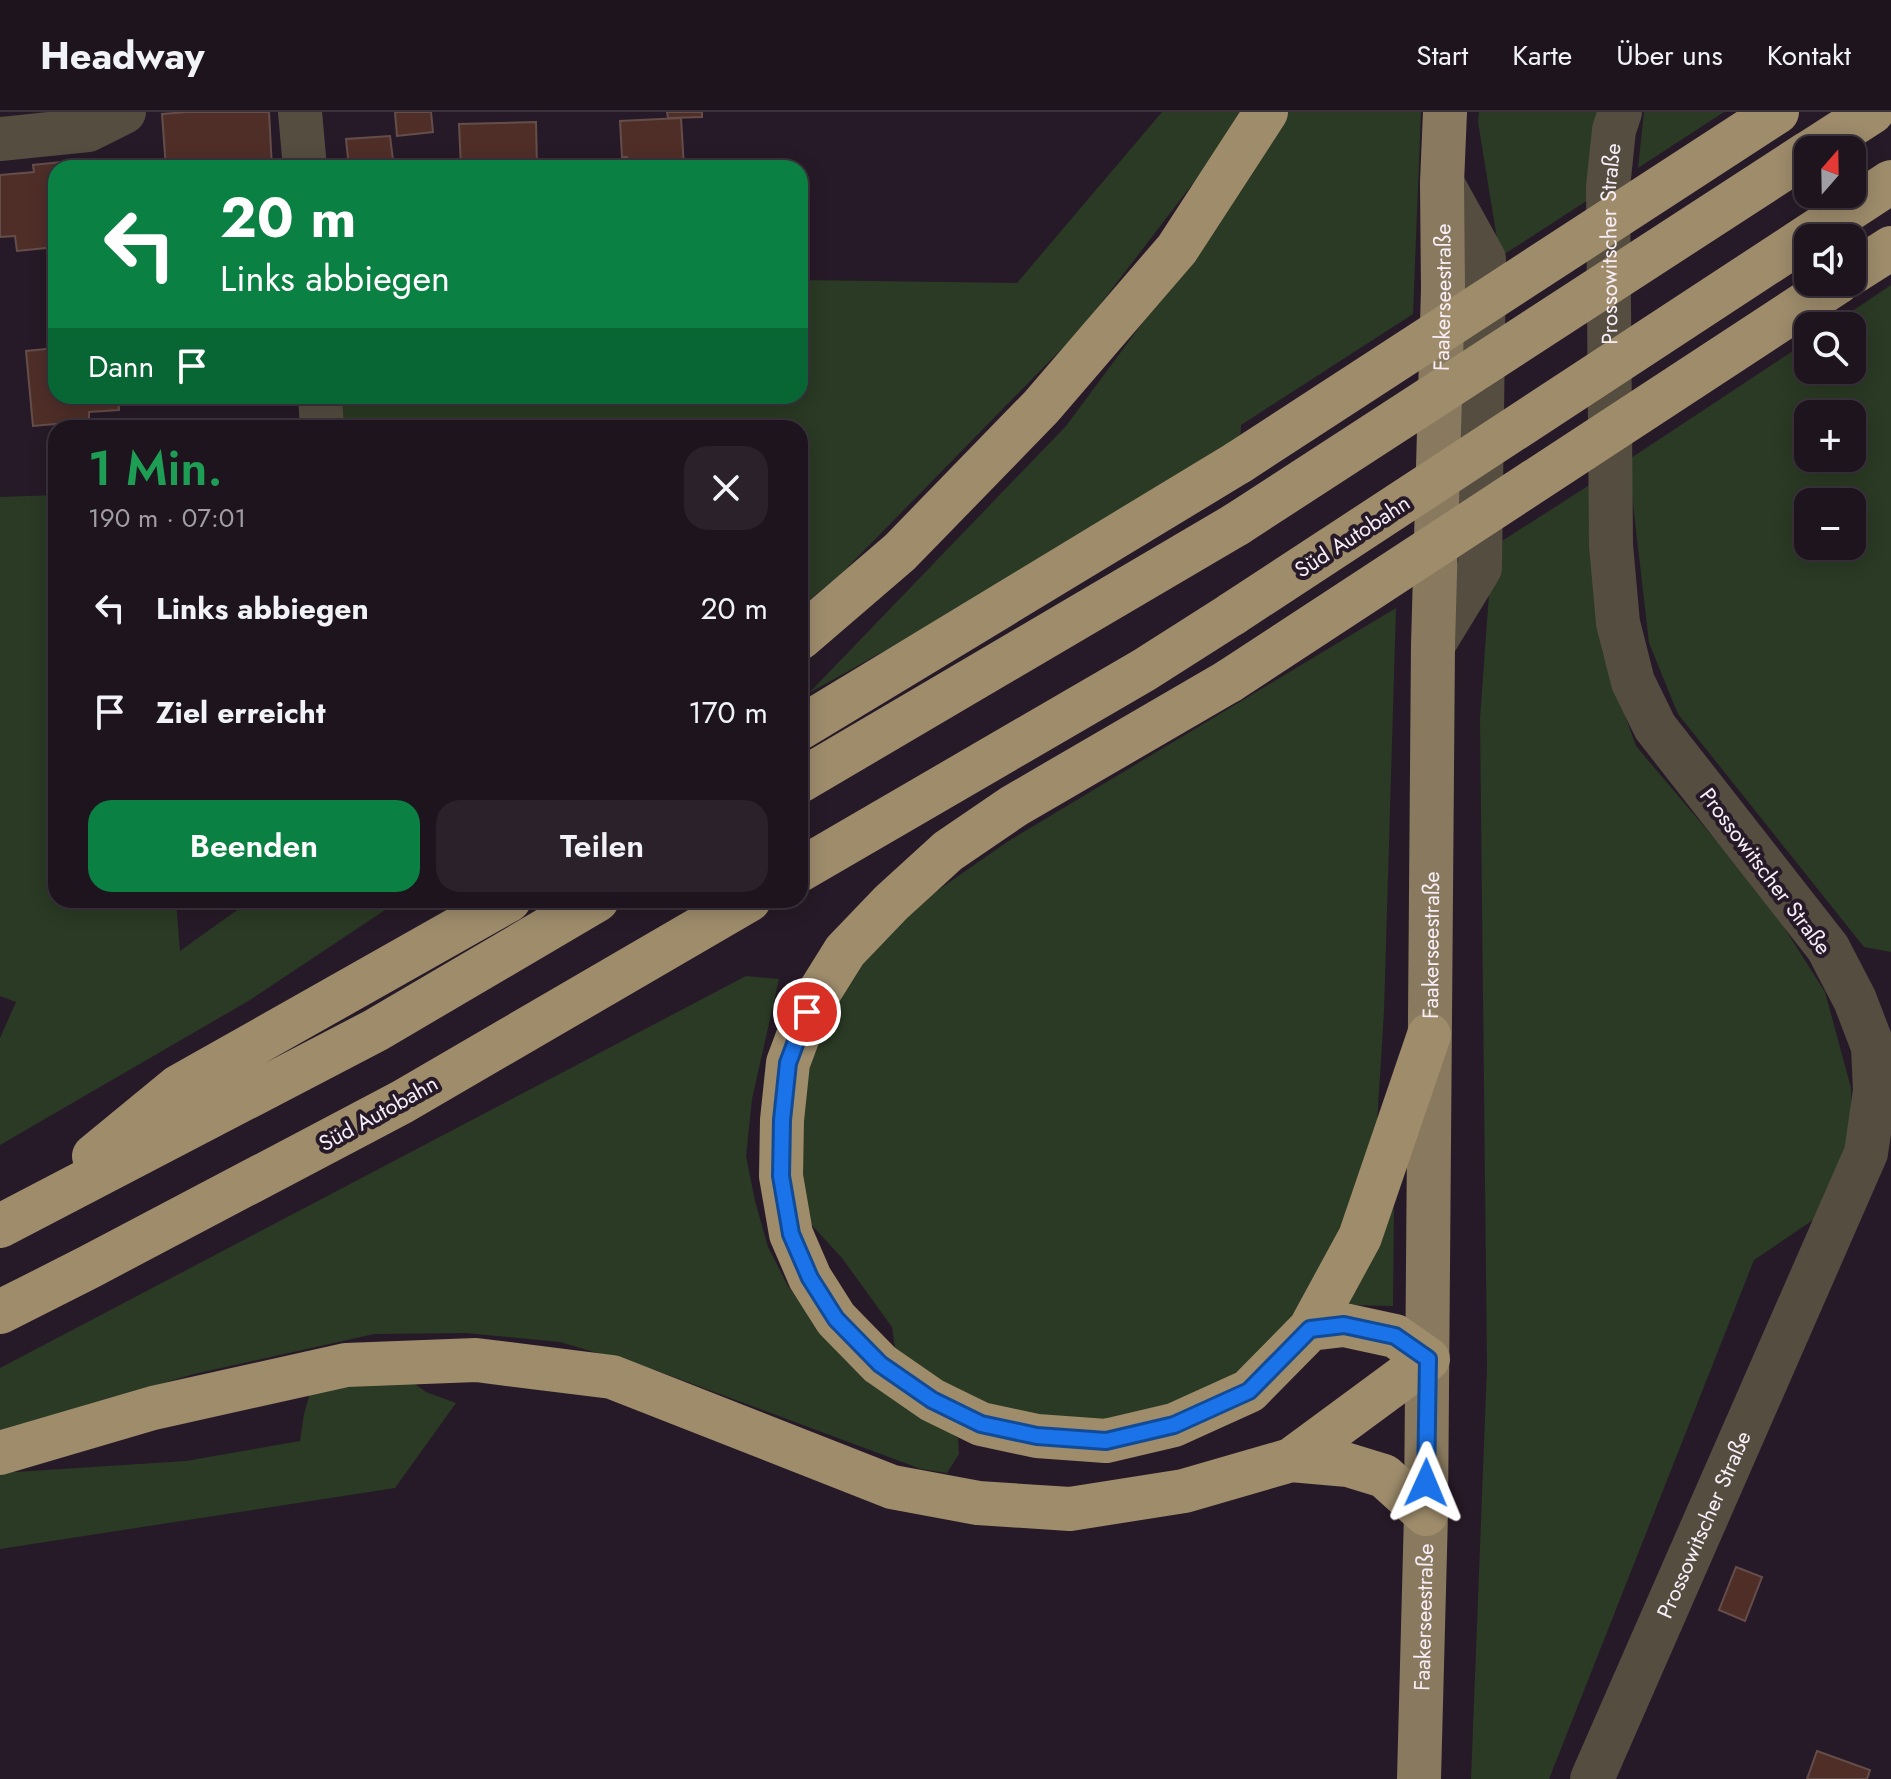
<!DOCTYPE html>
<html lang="de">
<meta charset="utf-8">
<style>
body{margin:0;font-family:Jost,sans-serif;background:#2a212b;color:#f1f3f6;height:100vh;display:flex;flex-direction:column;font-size:30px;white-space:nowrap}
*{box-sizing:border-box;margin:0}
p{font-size:26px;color:#a09ea4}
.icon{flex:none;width:44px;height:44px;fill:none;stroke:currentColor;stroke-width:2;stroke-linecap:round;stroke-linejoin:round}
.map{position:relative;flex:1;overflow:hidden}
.drawer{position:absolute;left:48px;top:308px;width:760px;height:488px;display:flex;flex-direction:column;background:#1d141e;border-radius:24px;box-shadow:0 4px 20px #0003,0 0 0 2px #3b333c}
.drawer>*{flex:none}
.banner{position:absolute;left:48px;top:48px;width:760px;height:244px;border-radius:24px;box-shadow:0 4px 20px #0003,0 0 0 2px #3b333c;background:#0b8043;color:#fff;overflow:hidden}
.needle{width:52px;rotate:20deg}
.fabs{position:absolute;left:1794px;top:24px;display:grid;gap:16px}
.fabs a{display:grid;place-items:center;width:72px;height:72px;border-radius:16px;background:#1d141e;box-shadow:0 4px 20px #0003,0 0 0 2px #3b333c;font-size:40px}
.pin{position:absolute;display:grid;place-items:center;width:68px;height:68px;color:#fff;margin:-34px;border:4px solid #fff;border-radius:50%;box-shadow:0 2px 8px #0007}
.me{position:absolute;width:88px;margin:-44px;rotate:1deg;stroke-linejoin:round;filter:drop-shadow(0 0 6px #0008)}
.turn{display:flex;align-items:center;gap:28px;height:168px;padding:0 40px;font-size:36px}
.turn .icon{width:104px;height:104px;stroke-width:2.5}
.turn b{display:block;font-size:56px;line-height:68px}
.then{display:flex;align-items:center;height:76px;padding:0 40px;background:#0003;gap:16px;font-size:30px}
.round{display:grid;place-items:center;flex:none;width:84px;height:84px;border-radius:24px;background:#2a212b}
.head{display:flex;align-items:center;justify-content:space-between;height:136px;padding:0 40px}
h1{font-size:48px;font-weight:600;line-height:60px;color:#1e9e55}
.primary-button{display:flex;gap:16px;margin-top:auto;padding:16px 40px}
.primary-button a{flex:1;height:92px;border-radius:24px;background:#0b8043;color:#fff;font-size:32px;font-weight:600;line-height:92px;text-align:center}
.primary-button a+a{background:#2a212b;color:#f1f3f6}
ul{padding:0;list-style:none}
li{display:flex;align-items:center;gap:24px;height:104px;padding:0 40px}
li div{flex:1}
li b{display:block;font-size:30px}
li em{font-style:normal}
header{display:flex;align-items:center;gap:48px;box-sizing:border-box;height:112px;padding:0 40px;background:#1d141e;border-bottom:2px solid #3b333c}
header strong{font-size:38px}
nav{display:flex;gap:44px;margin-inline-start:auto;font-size:28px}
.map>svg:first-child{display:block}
.green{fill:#2a3a24;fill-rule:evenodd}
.building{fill:#4f2e28;stroke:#654e4a;stroke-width:2}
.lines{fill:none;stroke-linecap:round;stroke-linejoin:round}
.minor{stroke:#544d40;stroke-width:44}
.major{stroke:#897a5f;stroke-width:44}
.highway{stroke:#9e8c6b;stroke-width:44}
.highway-bridge{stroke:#9e8c6b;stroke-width:44}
.route-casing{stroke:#114b97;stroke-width:20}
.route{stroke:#1a73e8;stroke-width:14}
.labels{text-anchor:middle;stroke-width:8;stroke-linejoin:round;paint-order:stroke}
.street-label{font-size:22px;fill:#f7eef8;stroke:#271a28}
</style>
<header>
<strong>Headway</strong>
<nav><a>Start</a><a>Karte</a><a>Über uns</a><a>Kontakt</a></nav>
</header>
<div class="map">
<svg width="1891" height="1667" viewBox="0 0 1891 1667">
<rect width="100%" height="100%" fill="#271a28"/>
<!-- green -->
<path class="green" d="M1162 0H1245L1237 14 1082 216 843 460 800 496V316H338L336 284H800V168L1017 171Z
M1286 0H1421L1413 202 1241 313 1240 332 1106 415 809 581 1066 314 1181 159Z
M1479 0H1600L1588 88 1500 145 1478 10Z
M1644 0H1724L1638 56Z
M1891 173V840L1864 835 1678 602 1649 531 1628 348 1808 229V258H1852V214H1830ZM1808 302H1852V346H1808ZM1808 390H1852V434H1808Z
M1591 372 1593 450 1602 539 1636 634 1768 790 1825 880 1851 976 1852 1024 1819 1104 1754 1148 1549 1667H1471L1487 1255 1480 606 1489 482 1491 436Z
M56 383V788H176L180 839 251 788H400L250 888 0 1033V926L16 890 0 884V385Z
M1396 496 1384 899 1377 1012 1324 1170 1252 1252 1185 1293 1081 1313 977 1294 896 1243 892 1215 842 1146 807 1108 796 990 816 914 888 813 1007 730Z
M746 864 779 867 752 987 746 1044 755 1089 768 1135 788 1174 817 1213 917 1299 958 1326 959 1342 947 1361 921 1357 655 1258 560 1230 466 1221 374 1222 194 1262 0 1319V1256Z
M1394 1095 1393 1194 1346 1193Z
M401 1262 426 1280 456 1291 395 1376 0 1437V1361L186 1349 300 1329 304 1302 312 1274Z"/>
<!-- building -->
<path class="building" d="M187 0H269L272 56H166L162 2Z
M395 0H431L433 20 397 24Z
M667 0H702V5L668 6Z
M681 6 684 56H627V45H622L620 9Z
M536 10 537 56H461L459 12Z
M390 24 393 48 409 47 410 56H349L346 27Z
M61 50V56H56V135L17 139 15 124 0 125V63L34 60 33 53Z
M56 236V284H118L119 298 89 300V309L33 314 26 239Z
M203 284H290L291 291 257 293 256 288 203 291Z
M1736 1455 1762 1465 1745 1509 1719 1498Z
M1817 1639 1870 1658 1867 1667H1807Z"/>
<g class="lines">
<!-- minor -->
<g class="minor">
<path d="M300 0 305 56"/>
<path d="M0 27 88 18 124 0"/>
<path d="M320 284 322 316"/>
<path d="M1433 533 1480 456 1484 147 1442 71"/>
<path id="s1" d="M1592 1667 1866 1041 1875 979 1873 935 1855 888 1828 836 1655 615 1633 570 1618 511 1611 433 1608 75 1614 18 1620 0"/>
</g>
<!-- major -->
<path class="major" id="s2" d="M1419 1667 1426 1402 1433 533 1443 177 1442 71 1445 0"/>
<!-- highway -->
<path class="highway" d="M1813 38 1872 0
M1852 161 1891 136
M800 526 900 440 1041 295 1177 137 1266 0
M1229 569 1014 694 948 739 891 791 845 839 807 900 788 951 782 1008 781 1064 791 1122 810 1166 836 1207 880 1252 932 1288 981 1312 1037 1324 1106 1329 1174 1313 1249 1279 1310 1217 1360 1125 1429 923
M800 616 1239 350
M800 669 1237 412
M800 758 1144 558 1232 502
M94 1044 178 975 509 788
M0 1114 376 918 597 788
M0 1200 89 1155 402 990 749 788
M0 1341 153 1296 346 1253 476 1248 612 1265 892 1375 978 1391 1070 1397 1184 1379 1291 1348 1348 1353 1384 1364 1426 1402
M1291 1348 1428 1247 1395 1224 1344 1213 1310 1217"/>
<!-- highway-bridge -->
<path class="highway-bridge" d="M1239 350 1777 0
M1237 412 1808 41
M1232 502 1891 70
M1229 569 1838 170"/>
</g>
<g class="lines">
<!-- route casing -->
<g class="route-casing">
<path id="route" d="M807 900 788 951 782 1008 781 1064 791 1122 810 1166 836 1207 880 1252 932 1288 981 1312 1037 1324 1106 1329 1174 1313 1249 1279 1310 1217 1344 1213 1395 1224 1428 1247 1426 1371"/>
</g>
<!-- route -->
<use href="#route" class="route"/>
</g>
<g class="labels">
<!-- street labels -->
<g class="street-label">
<text dy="8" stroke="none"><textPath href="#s1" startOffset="1670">Prossowitscher Straße</textPath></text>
<text dy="8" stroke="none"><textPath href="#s2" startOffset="1482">Faakerseestraße</textPath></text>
<text transform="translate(1352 424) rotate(-33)" y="8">Süd Autobahn</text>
<text transform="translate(1766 759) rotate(53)" y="8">Prossowitscher Straße</text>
<text dy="8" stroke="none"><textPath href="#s2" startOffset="834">Faakerseestraße</textPath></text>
<text transform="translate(378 1001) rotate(-29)" y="8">Süd Autobahn</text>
<text dy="8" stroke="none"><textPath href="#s1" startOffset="278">Prossowitscher Straße</textPath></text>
<text dy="8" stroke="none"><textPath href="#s2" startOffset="162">Faakerseestraße</textPath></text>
</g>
</g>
</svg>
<div class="fabs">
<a><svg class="needle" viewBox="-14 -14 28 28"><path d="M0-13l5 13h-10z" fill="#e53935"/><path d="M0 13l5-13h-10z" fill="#a09ea4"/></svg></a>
<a><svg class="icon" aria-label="sound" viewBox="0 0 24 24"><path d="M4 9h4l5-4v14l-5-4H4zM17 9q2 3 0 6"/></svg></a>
<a><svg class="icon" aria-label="search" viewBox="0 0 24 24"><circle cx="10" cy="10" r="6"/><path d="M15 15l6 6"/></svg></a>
<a>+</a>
<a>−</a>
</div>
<div class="pin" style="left:807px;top:900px;background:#d93025"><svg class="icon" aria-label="arrive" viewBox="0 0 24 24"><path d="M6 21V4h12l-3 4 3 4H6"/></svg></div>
<svg class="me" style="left:1426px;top:1371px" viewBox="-20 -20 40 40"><path d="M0-17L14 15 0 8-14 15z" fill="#1a73e8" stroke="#fff" stroke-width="4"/></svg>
<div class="banner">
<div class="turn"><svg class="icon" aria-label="left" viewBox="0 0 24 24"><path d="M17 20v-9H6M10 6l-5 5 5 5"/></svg><div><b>20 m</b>Links abbiegen</div></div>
<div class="then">Dann<svg class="icon" aria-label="arrive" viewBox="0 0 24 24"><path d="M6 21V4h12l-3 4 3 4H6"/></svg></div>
</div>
<section class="drawer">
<div class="head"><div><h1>1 Min.</h1><p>190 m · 07:01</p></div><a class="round"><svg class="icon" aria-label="close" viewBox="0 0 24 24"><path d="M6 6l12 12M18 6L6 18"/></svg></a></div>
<ul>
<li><svg class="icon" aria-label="left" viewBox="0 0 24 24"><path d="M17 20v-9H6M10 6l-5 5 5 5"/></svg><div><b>Links abbiegen</b></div><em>20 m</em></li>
<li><svg class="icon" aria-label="arrive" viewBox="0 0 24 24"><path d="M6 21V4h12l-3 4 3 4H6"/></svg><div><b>Ziel erreicht</b></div><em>170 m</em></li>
</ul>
<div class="primary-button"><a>Beenden</a><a>Teilen</a></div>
</section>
</div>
